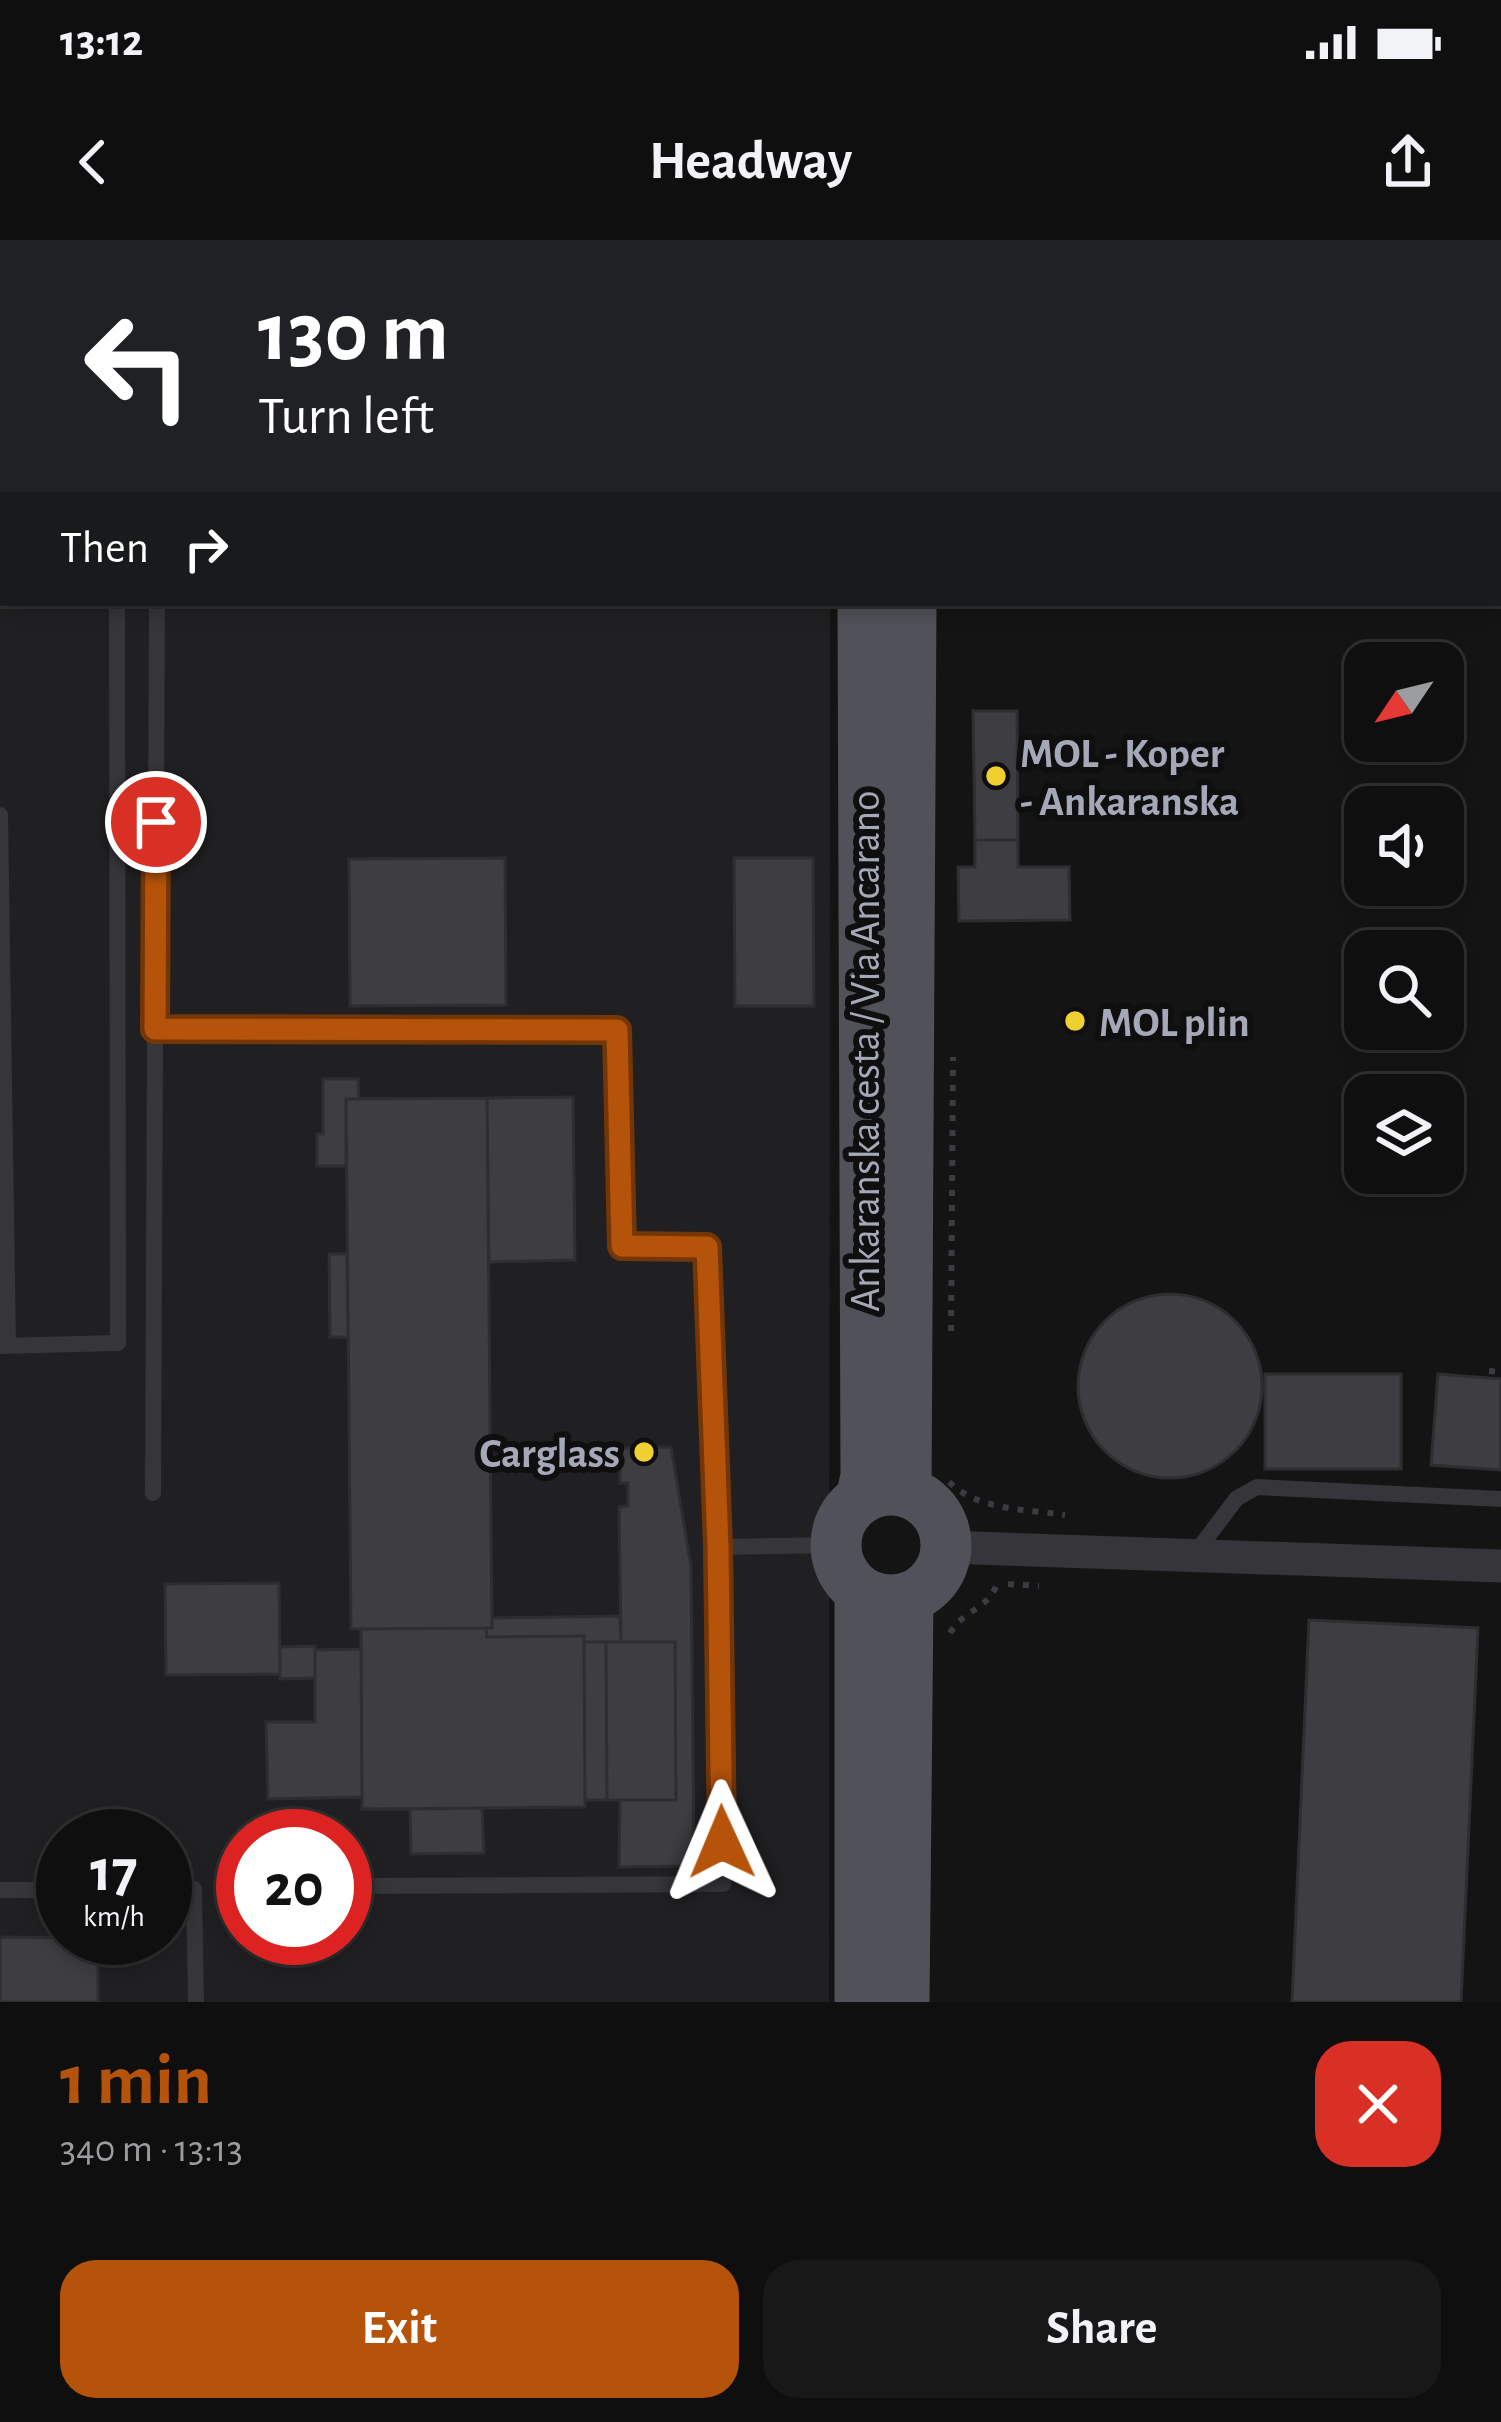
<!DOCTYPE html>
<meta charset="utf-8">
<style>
body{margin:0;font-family:"Alegreya Sans",sans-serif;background:#181819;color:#f1f3f6;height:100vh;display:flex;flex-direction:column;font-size:45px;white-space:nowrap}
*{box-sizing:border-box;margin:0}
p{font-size:39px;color:#9b9c9f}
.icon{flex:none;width:66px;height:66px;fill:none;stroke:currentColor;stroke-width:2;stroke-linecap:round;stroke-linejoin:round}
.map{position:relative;height:1762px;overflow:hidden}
.side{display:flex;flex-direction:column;background:#0f0f10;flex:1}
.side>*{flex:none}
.guide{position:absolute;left:0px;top:0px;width:1503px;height:366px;box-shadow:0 6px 18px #0003,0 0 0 3px #2f2f30;background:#202124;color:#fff;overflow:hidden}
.needle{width:78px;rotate:235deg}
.controls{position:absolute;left:1344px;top:402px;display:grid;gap:24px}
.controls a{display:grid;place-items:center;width:120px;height:120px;border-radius:24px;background:#0f0f10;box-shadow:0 6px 18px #0003,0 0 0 3px #2f2f30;font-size:60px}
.speed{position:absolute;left:36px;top:1569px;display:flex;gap:24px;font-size:60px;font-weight:700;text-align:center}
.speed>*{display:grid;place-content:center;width:156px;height:156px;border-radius:50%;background:#0f0f10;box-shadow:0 6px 18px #0003,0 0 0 3px #2f2f30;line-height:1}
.speed small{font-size:30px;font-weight:400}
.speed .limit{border:18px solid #d22;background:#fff;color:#111}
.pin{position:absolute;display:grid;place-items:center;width:102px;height:102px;color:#fff;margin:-51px;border:6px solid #fff;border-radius:50%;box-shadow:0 3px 12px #0007}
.me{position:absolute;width:132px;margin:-66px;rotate:359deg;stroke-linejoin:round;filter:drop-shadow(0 0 9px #0008)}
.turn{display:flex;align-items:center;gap:42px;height:252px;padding:0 60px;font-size:54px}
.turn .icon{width:156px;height:156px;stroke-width:2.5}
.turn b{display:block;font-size:84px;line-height:102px}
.then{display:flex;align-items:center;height:114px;padding:0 60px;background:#0003;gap:24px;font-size:45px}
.round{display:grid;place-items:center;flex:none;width:126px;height:126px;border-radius:36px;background:#181819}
.head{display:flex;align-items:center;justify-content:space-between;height:204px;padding:0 60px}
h1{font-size:72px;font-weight:700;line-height:90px;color:#b45309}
.button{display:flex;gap:24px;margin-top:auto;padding:24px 60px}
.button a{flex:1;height:138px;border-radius:36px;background:#b45309;color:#fff;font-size:48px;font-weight:700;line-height:138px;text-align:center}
.button a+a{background:#181819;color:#f1f3f6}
.status{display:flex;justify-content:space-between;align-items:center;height:84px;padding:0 60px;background:#0f0f10;direction:ltr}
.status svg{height:33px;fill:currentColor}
header{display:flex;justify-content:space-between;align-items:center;height:156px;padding:0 60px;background:#0f0f10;font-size:54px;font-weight:700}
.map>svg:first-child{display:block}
.built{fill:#202022;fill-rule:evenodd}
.building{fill:#3e3e42;stroke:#2e2e31;stroke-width:3}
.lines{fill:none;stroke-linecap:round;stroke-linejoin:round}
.path{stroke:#3b3b41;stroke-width:6;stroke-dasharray:6 9;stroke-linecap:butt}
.service{stroke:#35353a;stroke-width:16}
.minor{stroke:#35353a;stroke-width:33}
.primary{stroke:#515159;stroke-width:51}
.route-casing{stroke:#753606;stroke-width:30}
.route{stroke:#b45309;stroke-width:21}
.poi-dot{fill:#f0cf31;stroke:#0f0f10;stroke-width:4.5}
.labels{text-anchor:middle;stroke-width:12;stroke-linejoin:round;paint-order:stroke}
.poi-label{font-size:42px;font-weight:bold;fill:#a5a8b6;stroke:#0f0f10;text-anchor:start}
.street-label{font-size:42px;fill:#a5a8b6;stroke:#0f0f10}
</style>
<div class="status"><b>13:12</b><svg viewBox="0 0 49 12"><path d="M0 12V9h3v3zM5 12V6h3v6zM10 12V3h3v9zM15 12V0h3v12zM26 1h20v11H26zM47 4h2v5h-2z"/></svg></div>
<header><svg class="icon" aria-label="back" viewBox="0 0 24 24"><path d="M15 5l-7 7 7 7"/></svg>Headway<svg class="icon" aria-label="share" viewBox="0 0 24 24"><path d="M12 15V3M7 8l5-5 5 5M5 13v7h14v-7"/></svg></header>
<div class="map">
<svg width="1501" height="1762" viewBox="0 0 1501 1762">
<rect width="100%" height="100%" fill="#141415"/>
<!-- built -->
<path class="built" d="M0 0H831L3 3V363H830L829 1762H0ZM63 1596H165V1698H63ZM243 1596H345V1698H243Z"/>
<!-- building -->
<path class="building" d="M275 0H532V3H275Z
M973 471H1017L1018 600H975Z
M975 600H1018V627H1069L1070 680 959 681 958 627H975Z
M505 618 506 765 350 766 349 619Z
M734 618H813L814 766H735Z
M1075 769 1085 774 1076 792 1066 787Z
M323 839H358L359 859H346V926H317V894H323Z
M573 857 575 1020 489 1022 487 858Z
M487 858 492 1388 351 1389 346 859Z
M329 1014H347L348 1097H330Z
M1078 1146a92 92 0 1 1 184 0a92 92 0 1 1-184 0Z
M1265 1134H1401V1229H1265Z
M1438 1134 1501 1139V1230L1431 1225Z
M671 1207 691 1327 694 1618 686 1626 619 1627 620 1560H676L675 1402H621L619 1267 628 1266V1243H620V1208Z
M279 1343 280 1434 166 1435 165 1344Z
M620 1376 621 1402H584V1396L487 1397 486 1388H492V1378Z
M1309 1380 1478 1388 1461 1762H1292Z
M486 1388 487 1397 584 1396 585 1567 362 1569 361 1389Z
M584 1402H606L607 1560H585Z
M606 1402H675L676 1560H607Z
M315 1406V1438L280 1439V1407Z
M361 1409 362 1557 268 1559 266 1482H315V1410Z
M482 1568 484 1613 411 1614 410 1569Z
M0 1697 98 1698V1762H0Z"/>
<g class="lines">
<!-- path -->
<path class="path" d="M951 1091 953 817
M1489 1131 1501 1132
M949 1242C979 1271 1026 1269 1065 1275
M1008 1344 1039 1346
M950 1393C966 1367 989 1371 999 1339"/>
<!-- service -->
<path class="service" d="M984 3 989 0
M0 146H3
M0 203H3
M0 575 8 1105
M155 789 617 790 622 1006 708 1007 718 1307
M0 1106 118 1103 117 363
M153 1253 157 363
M1193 1316 1237 1258 1257 1247 1501 1259
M302 1581V1596
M345 1646 723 1644 718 1307 836 1305
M165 1649H194L196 1762
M0 1650H63"/>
<!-- minor -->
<path class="minor" d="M946 1307 1501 1326"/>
<!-- primary -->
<path class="primary" d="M913 0V3
M862 3V0
M836 1305a55 55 0 1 1 110 0a55 55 0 1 1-110 0Z
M906 1252 911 363
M861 1259 866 1236 863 363
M860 1762V1351
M904 1762 908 1358"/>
</g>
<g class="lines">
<!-- route casing -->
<g class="route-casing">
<path id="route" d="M156 582 155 789 617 790 622 1006 707 1007 718 1307 722 1602"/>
</g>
<!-- route -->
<use href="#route" class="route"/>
</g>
<!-- markers -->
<g class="poi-dot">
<circle cx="996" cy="536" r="12"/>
<circle cx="1075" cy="781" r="12"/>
<circle cx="644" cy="1212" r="12"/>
</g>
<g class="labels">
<!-- poi labels -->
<g class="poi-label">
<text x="1020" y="527">MOL - Koper<tspan x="1020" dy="48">- Ankaranska</tspan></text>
<text x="1099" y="796">MOL plin</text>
<text x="620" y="1227" text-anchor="end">Carglass</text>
</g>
<!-- street labels -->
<g class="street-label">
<text transform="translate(864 811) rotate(-90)" y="15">Ankaranska cesta / Via Ancarano</text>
</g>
</g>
</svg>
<div class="controls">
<a><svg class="needle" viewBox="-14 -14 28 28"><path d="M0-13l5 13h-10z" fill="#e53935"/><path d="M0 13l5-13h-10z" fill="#9b9c9f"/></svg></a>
<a><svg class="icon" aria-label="sound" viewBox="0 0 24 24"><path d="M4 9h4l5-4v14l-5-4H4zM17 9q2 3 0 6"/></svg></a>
<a><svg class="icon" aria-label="search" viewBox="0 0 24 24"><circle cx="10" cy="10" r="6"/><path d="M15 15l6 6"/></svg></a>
<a><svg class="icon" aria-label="layers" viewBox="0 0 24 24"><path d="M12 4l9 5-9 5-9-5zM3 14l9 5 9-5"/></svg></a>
</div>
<div class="speed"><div>17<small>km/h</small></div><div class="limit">20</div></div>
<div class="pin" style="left:156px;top:582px;background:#d93025"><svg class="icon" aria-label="arrive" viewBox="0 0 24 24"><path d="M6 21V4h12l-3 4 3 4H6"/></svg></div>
<svg class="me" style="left:722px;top:1602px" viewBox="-20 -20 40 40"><path d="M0-17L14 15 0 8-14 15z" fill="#b45309" stroke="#fff" stroke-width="4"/></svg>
<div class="guide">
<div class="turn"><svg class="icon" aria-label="left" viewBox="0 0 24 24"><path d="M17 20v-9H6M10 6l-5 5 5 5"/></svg><div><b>130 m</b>Turn left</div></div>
<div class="then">Then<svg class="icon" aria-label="right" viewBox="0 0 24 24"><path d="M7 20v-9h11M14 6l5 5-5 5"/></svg></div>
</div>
</div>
<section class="side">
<div class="head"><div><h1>1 min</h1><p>340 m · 13:13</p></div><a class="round" style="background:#d93025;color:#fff"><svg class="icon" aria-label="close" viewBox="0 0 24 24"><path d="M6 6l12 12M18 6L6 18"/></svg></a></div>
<div class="button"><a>Exit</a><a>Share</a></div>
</section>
